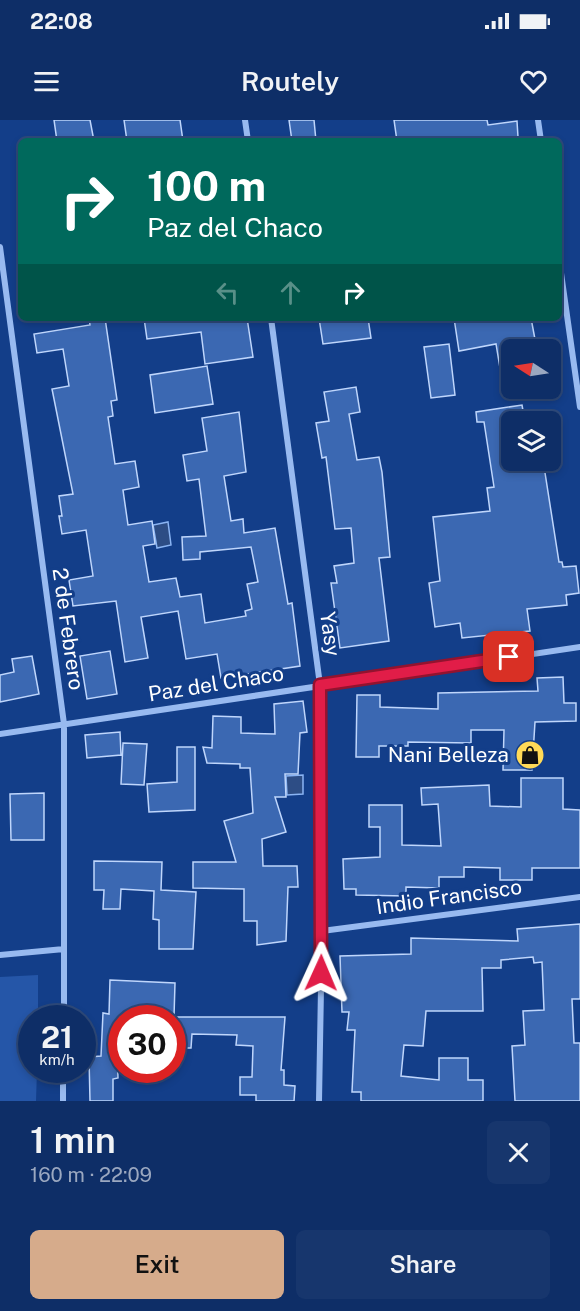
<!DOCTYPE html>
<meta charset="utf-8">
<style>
body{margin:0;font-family:"Public Sans",sans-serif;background:#17366d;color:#f1f3f6;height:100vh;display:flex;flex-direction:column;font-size:22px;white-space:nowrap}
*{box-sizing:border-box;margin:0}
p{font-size:20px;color:#9ba8c0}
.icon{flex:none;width:33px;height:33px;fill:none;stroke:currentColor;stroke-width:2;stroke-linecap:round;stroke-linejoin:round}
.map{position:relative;height:981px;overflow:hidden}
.panel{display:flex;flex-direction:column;background:#0e2e67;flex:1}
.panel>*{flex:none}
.top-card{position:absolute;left:18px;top:18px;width:544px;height:183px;border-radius:9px;box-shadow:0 3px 9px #0003,0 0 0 2px #2e4a7b;background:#00695c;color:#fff;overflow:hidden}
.needle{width:39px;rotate:282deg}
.tools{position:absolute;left:501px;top:219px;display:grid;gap:12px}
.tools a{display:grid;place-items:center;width:60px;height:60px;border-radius:9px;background:#0e2e67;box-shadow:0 3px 9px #0003,0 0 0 2px #2e4a7b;font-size:30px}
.speed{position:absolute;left:18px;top:885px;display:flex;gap:12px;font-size:30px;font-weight:700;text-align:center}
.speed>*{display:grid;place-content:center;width:78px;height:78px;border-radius:50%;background:#0e2e67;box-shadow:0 3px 9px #0003,0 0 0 2px #2e4a7b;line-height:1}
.speed small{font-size:15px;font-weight:400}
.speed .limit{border:9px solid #d22;background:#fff;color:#111}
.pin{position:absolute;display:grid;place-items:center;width:51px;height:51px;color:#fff;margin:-26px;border-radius:12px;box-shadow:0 3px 9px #0006}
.me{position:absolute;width:66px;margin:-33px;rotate:1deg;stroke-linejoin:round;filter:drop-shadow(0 0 4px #0008)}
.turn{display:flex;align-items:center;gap:21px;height:126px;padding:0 30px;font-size:27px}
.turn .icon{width:78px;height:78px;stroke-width:2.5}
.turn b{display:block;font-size:42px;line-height:51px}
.lanes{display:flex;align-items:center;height:57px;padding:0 30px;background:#0003;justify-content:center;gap:30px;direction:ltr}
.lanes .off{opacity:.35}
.round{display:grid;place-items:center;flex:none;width:63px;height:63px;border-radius:9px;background:#17366d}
.overview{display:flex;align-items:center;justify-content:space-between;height:102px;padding:0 30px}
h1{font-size:36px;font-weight:600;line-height:45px}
.action{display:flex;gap:12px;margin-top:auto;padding:12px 30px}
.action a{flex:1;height:69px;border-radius:9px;background:#d6ab8b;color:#111;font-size:24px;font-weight:600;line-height:69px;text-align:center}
.action a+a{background:#17366d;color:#f1f3f6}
.status{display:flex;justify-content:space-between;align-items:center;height:42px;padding:0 30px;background:#0e2e67;direction:ltr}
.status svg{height:16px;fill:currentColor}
header{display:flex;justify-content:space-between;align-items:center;height:78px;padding:0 30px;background:#0e2e67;font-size:27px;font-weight:600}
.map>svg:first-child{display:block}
.green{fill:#2556a8}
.water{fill:#2d4d85;stroke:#8ab4f3;stroke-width:1.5}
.building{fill:#3b68b2;stroke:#bfd6fc;stroke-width:1.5}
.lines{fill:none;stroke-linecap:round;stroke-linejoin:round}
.street{stroke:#98baf0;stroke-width:6}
.route-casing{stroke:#92132f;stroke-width:15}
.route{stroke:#e11d48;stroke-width:10}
.labels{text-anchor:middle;stroke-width:6;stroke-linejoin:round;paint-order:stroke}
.street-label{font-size:21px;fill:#fff;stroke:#133e89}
.poi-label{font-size:21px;fill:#fff;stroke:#133e89;text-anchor:end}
</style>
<div class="status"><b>22:08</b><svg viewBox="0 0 49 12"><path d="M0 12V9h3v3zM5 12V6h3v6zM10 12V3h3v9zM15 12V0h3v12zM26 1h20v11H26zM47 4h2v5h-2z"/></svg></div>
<header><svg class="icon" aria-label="menu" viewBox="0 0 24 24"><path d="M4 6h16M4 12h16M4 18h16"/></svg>Routely<svg class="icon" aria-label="heart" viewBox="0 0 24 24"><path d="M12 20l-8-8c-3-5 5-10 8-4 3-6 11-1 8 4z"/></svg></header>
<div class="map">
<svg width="580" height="981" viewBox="0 0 580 981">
<rect width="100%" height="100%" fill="#133e89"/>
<!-- green -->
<path class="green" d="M38 855V898H32V950H37L36 981H0V857Z"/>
<!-- water -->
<path class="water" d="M168 402 171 425 157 428 153 405Z
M303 655V674L287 675 286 656Z"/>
<!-- building -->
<path class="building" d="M54 0H90L94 21H57Z
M124 0H180L183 21H127Z
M289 0H314L316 21H292Z
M394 0H487L488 5 517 1 518 17 507 18 508 21H397Z
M89 198H105L117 280 111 281 113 296 108 297 115 344 135 341 139 367 123 370 128 405 152 401 155 424 143 426 149 462 176 458 180 477 201 474 205 503 246 496 245 491 252 489 247 464 258 462 251 427 200 432V439L183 440 182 417 206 416 199 359 187 361 183 335 207 331 202 298 239 292 246 352 224 356 231 401 243 399 244 413 275 408 288 484 292 483 300 546 221 558 217 534 186 539 178 491 141 497 148 538 125 542 116 481 73 486 69 460 93 456 86 410 62 414 59 396H62L59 376 73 374 52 269 69 266 63 229 37 233 34 214 90 205Z
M144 198H247L253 237 205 244 201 212 147 219Z
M319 198H368L371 218 323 224Z
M454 198H531L537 230H512V265L503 266 496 224 459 231Z
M449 224 455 275 431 278 424 227Z
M207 246 213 284 155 293 150 255Z
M356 267 360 292 349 294 357 340 379 337 382 352 390 437 379 438 389 521 340 528 331 463H337L334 446 354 443 351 408 335 409 326 337 322 338 316 303 329 301 324 272Z
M522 285 525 302H512V340H543L559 442H562L563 447 576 446 579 473 566 475 567 485 527 489 530 511 462 518 460 503 435 507 429 463 440 461 433 397 490 391 487 368 494 367 484 302H477L476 292Z
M110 531 117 574 87 579 80 536Z
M32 536 39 574 0 582V555L14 552 12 539Z
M563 557 564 583H576V601L535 602 532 650H503L504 610H471V623L408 622V626H379V637H356L357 575H380V587L438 589V573L538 571 537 558Z
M303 581 307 612 300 613 298 654H285L286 677H275L286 712 262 719 263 746H297L298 767H288L286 821 257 825V801H244V769L193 768V742H236L224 701 253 693 250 648H240V644L207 643 203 627 212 628 213 596 241 597V613L275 614 274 584Z
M120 612 121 635 87 638 85 615Z
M123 623 147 624 144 665 121 664Z
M177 627H195V690L149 692 147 664 177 662Z
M521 658H563V689L580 690V748H532V760H500V748L464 747V757H439V768L406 767V776L356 775V769H344L343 739 380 737V707H369V685H402V725L441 726 438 684 422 685 421 668 489 665 490 686 521 687Z
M44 673V720H11L10 674Z
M94 741 162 742 161 770 196 772 193 829H159V800L153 799 154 771 121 769 120 789H103L104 770H94Z
M580 804V879H572L574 923H580V981H515L512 926 525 925 523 891 544 890 542 842 534 843 533 837 501 840V848H482L483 891H426L423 926 404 925 401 956 439 960V938H468V960H483V981H361V972H352L355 910H347L349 892H342L340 836 411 834V818L518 821 517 809Z
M110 860 175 863 174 897H285L281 950H284V965L295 966 294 981H256V975H240V957H252L253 926 236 925 237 915 192 914 191 928H172L173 898H122V929H117L118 958 113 959V981H90L89 937 101 936 103 893 109 894Z"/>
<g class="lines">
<!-- street -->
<path class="street" d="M245 0 248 21
M538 0 541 21
M0 127 64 604V898
M560 146 580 287
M271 198 320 565 322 811 319 981
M0 614 580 527
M322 811 580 777
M0 835 64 829
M63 981V950"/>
</g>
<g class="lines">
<!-- route casing -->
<g class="route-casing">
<path id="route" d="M321 853 320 565 509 537"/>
</g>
<!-- route -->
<use href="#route" class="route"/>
</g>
<!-- icons -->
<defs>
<g id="shop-disc" transform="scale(1.5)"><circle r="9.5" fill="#ffda57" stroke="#133e89"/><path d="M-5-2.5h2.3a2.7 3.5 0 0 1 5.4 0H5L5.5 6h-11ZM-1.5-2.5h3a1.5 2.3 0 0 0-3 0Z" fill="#111"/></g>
</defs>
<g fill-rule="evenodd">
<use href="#shop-disc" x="530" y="635"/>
</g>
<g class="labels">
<!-- street labels -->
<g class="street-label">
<text transform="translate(68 509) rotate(82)" y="7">2 de Febrero</text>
<text transform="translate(330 514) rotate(82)" y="7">Yasy</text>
<text transform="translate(216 564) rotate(-9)" y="7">Paz del Chaco</text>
<text transform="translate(449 777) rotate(-8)" y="7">Indio Francisco</text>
</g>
<!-- poi labels -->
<g class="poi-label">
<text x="509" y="642">Nani Belleza</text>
</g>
</g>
</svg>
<div class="tools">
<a><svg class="needle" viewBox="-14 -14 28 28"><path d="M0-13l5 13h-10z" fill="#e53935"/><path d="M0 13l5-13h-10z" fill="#9ba8c0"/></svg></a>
<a><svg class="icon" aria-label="layers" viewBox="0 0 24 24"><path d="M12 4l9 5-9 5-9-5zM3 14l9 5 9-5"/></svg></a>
</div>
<div class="speed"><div>21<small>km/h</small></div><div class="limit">30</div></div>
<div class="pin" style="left:509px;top:537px;background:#d93025"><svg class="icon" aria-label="arrive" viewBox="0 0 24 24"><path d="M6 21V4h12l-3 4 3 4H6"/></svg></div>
<svg class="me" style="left:321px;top:853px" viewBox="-20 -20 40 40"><path d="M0-17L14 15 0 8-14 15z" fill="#e11d48" stroke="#fff" stroke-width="4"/></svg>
<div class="top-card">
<div class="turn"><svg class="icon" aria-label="right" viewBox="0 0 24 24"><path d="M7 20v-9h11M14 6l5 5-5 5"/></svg><div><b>100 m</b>Paz del Chaco</div></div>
<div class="lanes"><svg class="icon off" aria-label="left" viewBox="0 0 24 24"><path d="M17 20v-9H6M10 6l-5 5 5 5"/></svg><svg class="icon off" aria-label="ahead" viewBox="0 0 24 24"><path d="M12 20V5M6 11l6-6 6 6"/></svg><svg class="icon" aria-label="right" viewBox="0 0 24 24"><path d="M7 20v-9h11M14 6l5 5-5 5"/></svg></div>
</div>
</div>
<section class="panel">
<div class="overview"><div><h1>1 min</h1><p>160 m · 22:09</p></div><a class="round"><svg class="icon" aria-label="close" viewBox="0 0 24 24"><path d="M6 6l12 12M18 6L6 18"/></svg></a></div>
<div class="action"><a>Exit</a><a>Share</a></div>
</section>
